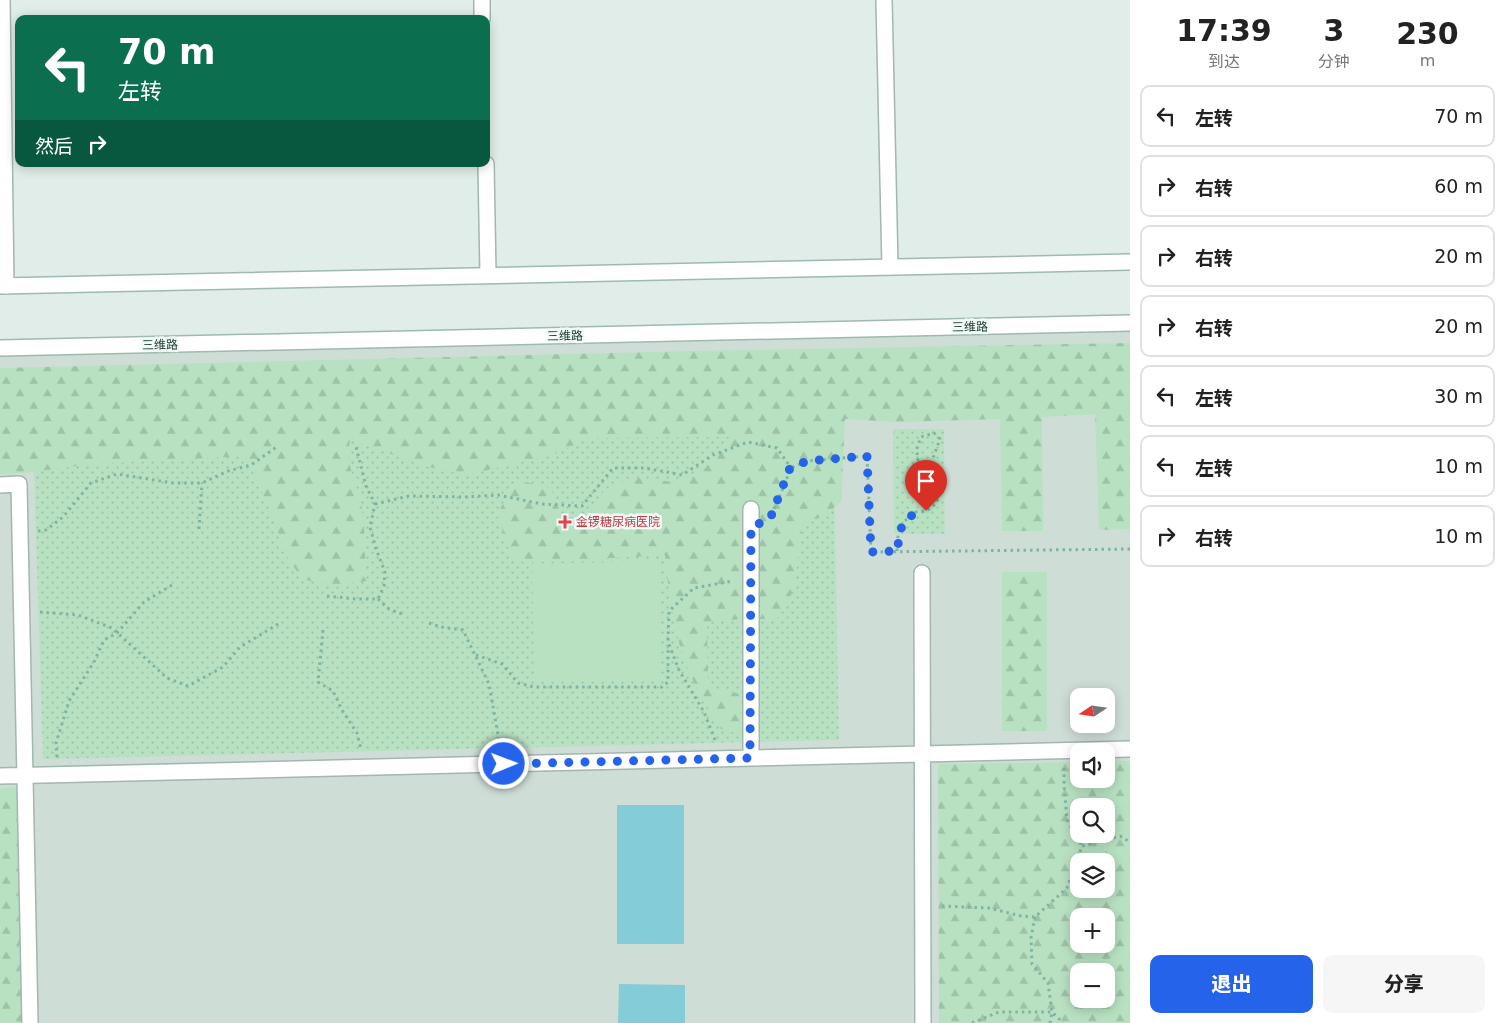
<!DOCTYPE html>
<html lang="zh">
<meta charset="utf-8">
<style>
body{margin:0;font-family:"DejaVu Sans","Noto Sans SC",sans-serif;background:#f6f6f6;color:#222;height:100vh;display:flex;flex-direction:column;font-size:19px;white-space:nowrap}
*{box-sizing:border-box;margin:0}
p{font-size:16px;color:#767676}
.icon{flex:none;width:28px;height:28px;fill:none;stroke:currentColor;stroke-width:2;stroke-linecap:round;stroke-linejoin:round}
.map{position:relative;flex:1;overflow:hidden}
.sheet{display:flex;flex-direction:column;background:#fff;width:375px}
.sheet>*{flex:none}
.banner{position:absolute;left:15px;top:15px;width:475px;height:152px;border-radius:10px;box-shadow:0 2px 12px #0003;background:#0b6e4f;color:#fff;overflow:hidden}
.needle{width:32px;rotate:257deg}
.tools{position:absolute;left:1070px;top:688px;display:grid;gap:10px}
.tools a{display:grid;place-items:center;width:45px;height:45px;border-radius:10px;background:#fff;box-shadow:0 2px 12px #0003;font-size:25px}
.pin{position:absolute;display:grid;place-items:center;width:42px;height:42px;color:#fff;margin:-51px -21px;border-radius:50% 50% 50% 0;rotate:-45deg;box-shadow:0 0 5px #0007}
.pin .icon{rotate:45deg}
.me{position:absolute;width:55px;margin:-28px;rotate:89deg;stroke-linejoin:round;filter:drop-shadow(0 0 4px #0008)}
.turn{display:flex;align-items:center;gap:18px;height:105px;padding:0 20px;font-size:22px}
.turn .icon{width:65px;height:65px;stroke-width:2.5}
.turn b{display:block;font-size:35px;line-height:42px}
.then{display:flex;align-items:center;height:48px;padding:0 20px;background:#0003;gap:10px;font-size:19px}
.eta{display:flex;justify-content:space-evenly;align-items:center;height:85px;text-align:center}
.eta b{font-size:30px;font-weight:800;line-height:35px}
.button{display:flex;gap:10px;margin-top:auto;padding:10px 20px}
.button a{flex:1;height:58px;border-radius:10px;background:#2563eb;color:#fff;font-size:20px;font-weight:800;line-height:58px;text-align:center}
.button a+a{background:#f6f6f6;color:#222}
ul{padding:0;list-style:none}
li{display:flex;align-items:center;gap:15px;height:62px;margin:0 10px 8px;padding:0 10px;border:2px solid #e0e0e0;border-radius:10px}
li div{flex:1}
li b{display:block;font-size:19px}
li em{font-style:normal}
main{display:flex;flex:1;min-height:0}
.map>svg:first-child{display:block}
.built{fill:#cfddd7;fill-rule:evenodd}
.grass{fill:url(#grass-dots)}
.forest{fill:url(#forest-firs);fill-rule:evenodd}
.garden{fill:#b8e1c2}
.water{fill:#83ccd8}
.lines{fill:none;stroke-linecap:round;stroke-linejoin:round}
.minor-casing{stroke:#a3b6af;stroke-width:18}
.secondary-casing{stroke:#9ebab0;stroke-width:18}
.path{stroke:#7eb4a2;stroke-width:3;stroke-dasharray:2.5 4;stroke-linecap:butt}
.minor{stroke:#fff;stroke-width:15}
.secondary{stroke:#fff;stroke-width:15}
.route{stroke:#2563eb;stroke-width:9;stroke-dasharray:0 16.2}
.health-dot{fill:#e0444e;stroke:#f2f9f6;stroke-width:2}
.labels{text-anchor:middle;stroke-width:5;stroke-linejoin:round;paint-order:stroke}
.street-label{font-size:12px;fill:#1f4037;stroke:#f2f9f6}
.health-label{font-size:12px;fill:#be3a42;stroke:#f2f9f6;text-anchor:start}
</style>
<main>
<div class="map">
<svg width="1130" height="1023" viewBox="0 0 1130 1023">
<defs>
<pattern id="grass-dots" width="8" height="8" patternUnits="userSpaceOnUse" patternTransform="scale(1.25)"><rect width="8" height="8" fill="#b8e1c2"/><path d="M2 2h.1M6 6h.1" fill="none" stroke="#9ec2a7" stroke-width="1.8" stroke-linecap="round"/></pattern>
<pattern id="forest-firs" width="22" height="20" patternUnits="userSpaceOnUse" patternTransform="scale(1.25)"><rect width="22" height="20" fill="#b8e1c2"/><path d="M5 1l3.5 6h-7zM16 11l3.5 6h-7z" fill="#9ec2a7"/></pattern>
</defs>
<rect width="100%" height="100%" fill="#e1ede8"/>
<!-- built -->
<path class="built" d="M1130 323V1023H0V348ZM1079 696H1106V724H1079ZM1079 751H1106V779H1079ZM1079 806H1106V834H1079ZM1079 861H1106V889H1079ZM1079 916H1106V944H1079ZM1079 971H1106V999H1079Z"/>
<!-- grass -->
<path class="grass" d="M833 420 839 740 43 759 33 439Z
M893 429H944L945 534H894Z"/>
<!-- forest -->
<path class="forest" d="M1130 343V529L1099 530 1095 414 1042 417 1043 531H1002L1000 419 897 422 845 419 841 502 824 516 802 524 794 590 777 619H741L707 622 708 687 741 694 740 734 721 729C711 712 699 694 691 676 674 638 669 595 665 555L525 563 511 555 497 514 517 480 551 488 562 519 591 514 604 490 634 477 673 482 703 471 731 437 589 438 552 455 466 475 424 466 350 439 348 460 361 503 364 524 366 581 335 586 302 579 286 555 273 517 246 456 92 464 24 473 0 474V368L690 351Z
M1002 572H1047V731H1002Z
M1106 761H1130V1023H939L938 764 1079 762V779H1106ZM1079 806H1106V834H1079ZM1079 861H1106V889H1079ZM1079 916H1106V944H1079ZM1079 971H1106V999H1079Z
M25 787 30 1023H0V788Z"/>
<!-- garden -->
<path class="garden" d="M661 561V681L534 682 532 564Z"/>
<!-- water -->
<path class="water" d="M617 805H684V944H617Z
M619 984 685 985V1023H618Z"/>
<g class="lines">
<!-- minor casing -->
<g class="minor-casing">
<path id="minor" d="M2 0 6 286
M482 0V19
M884 0 890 267
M486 164 488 274
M0 485 19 484 30 1023
M922 573 923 1023
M751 758V509
M0 776 1130 749"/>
</g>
<!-- secondary casing -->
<g class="secondary-casing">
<path id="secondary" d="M0 286 1130 262
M0 348 1130 323"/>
</g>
<!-- path -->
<path class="path" d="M375 504 409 496 464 497 498 495 542 504 582 506 613 468H645L682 475 713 455 748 442 777 448 791 468
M772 515 791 468 807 461 867 456 871 552 1130 549
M199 529 202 483
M38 531 46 530 63 517 91 483 117 474 173 483H202L228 471 251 465 278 446
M897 551V540L902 523 916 512 926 511 937 503 938 494 928 491V481L931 472 925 469 933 458 940 439 934 433 921 437 916 451 919 458 914 465C916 475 923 481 928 491
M327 596 356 599H378L384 586 385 572 376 549 370 527 375 504 366 486 356 447
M378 599 389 609 402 614
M40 612 78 615 112 628 167 678 188 686 223 667 240 647 280 623
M429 623 441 627 463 630 489 684 500 746
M323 630 318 682 333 691 342 710 357 733 361 749
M476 655 502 664 518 683 534 687H662L668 682V645
M715 740 704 712 679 670 668 642 669 611 694 588 733 581
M57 757 56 743 69 701 94 662 104 640 117 633 144 602 172 585
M1064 768V785L1067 820 1082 846
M942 906 989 908 1021 916 1035 917 1067 888 1082 846 1120 836 1130 842
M1035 917 1031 938 1032 964 1048 983 1052 1012 1050 1023
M972 1023 999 1012H1052L1063 1023"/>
<!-- minor -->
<use href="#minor" class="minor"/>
<!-- secondary -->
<use href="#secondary" class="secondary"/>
</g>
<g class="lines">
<!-- route -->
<path class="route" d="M504 764 750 758 751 527 770 519 790 468 807 461 867 456 871 552 898 551C898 529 903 514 926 511"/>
</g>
<!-- markers -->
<path class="health-dot" d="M562.5 514.5h5v5h5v5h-5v5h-5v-5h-5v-5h5z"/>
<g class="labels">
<!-- street labels -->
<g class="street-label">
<text transform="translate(970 327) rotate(-1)" y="4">三维路</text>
<text transform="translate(565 336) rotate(-1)" y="4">三维路</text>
<text transform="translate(160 345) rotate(-1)" y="4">三维路</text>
</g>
<!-- health labels -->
<g class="health-label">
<text x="576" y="526">金锣糖尿病医院</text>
</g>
</g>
</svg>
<div class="tools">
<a><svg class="needle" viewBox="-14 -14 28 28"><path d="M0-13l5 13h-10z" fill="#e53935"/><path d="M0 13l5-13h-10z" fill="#767676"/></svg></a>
<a><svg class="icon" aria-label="sound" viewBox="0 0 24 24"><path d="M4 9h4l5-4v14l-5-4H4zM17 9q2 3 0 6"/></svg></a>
<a><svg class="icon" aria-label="search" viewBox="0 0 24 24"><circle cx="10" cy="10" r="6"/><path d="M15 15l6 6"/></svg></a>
<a><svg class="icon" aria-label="layers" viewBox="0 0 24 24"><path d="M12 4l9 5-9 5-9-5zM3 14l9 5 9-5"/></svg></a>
<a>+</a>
<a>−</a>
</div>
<div class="pin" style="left:926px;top:511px;background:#d93025"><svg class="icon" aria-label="arrive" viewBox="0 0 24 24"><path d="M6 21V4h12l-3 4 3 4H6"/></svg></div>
<svg class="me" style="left:504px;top:764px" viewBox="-20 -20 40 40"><circle r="17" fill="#2563eb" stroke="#fff" stroke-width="3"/><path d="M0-11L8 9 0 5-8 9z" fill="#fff"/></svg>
<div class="banner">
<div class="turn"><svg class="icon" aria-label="left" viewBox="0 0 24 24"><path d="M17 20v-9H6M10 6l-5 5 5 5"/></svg><div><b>70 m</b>左转</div></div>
<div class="then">然后<svg class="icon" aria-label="right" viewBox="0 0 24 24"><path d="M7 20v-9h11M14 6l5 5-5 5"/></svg></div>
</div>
</div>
<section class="sheet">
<div class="eta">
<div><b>17:39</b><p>到达</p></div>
<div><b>3</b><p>分钟</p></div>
<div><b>230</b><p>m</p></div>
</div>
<ul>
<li><svg class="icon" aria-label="left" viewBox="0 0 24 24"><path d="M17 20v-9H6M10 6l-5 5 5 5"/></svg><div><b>左转</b></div><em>70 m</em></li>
<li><svg class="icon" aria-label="right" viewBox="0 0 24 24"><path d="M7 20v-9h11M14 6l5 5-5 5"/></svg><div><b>右转</b></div><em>60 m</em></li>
<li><svg class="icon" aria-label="right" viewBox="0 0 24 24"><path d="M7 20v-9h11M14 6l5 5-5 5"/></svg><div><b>右转</b></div><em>20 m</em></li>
<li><svg class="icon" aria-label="right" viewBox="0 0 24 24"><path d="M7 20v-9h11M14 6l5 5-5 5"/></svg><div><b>右转</b></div><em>20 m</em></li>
<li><svg class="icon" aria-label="left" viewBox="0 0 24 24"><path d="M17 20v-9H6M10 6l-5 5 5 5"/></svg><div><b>左转</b></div><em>30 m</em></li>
<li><svg class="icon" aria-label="left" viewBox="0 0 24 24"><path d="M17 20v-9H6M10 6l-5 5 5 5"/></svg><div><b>左转</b></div><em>10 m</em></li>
<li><svg class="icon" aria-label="right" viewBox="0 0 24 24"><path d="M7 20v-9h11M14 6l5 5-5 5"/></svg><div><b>右转</b></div><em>10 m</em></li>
</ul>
<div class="button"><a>退出</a><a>分享</a></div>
</section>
</main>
